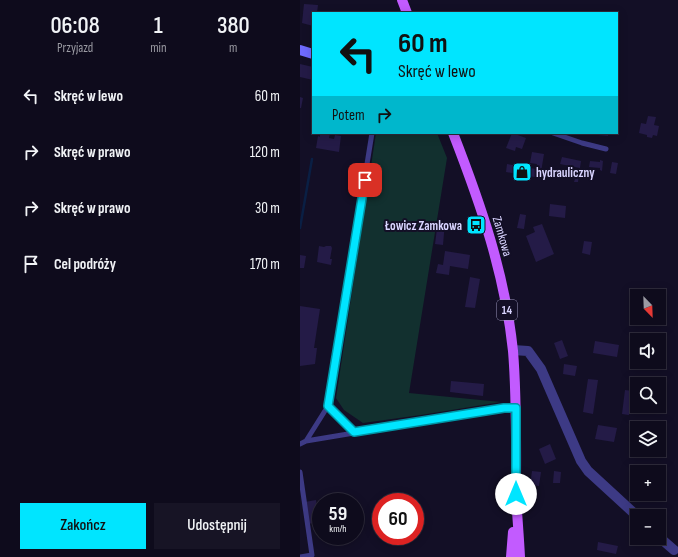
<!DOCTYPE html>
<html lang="pl">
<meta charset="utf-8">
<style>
body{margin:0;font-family:"Sofia Sans Condensed",sans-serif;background:#171425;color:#f1f3f6;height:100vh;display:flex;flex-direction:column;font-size:15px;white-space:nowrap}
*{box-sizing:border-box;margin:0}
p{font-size:13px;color:#9b9ba3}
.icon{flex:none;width:22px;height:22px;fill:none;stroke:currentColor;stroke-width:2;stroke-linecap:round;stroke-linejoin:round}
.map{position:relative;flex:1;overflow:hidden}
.sheet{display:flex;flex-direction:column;background:#0e0b1c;width:300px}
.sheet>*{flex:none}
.top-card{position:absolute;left:12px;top:12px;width:306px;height:122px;border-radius:0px;box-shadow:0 2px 10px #0003,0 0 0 1px #2e2b3b;background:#00e5ff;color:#111;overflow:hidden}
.needle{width:26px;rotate:157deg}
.tools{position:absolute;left:330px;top:289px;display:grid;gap:8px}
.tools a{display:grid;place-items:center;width:36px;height:36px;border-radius:0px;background:#0e0b1c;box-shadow:0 2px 10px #0003,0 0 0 1px #2e2b3b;font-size:20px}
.speed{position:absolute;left:12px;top:493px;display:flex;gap:8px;font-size:20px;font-weight:700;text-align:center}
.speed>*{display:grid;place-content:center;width:52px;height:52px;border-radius:50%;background:#0e0b1c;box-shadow:0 2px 10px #0003,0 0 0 1px #2e2b3b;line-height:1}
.speed small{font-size:10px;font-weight:400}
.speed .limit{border:6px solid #d22;background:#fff;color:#111}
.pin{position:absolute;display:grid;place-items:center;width:34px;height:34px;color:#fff;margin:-17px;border-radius:8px;box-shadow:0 2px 6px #0006}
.me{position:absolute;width:44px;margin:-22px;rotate:0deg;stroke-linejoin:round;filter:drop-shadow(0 0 3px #0008)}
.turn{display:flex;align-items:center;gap:14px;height:84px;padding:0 20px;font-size:18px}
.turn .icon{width:52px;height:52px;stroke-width:2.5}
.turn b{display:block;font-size:28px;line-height:34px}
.then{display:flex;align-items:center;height:38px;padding:0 20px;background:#0003;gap:8px;font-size:15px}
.eta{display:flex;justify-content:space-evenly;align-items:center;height:68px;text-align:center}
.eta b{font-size:24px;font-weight:600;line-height:28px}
.action{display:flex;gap:8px;margin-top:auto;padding:8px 20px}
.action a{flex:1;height:46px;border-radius:0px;background:#00e5ff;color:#111;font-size:16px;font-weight:600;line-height:46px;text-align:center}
.action a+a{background:#171425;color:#f1f3f6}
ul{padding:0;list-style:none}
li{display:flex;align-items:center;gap:12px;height:56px;padding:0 20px}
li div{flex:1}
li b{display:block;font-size:15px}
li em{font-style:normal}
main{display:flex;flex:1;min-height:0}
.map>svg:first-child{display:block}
.green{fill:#12302f}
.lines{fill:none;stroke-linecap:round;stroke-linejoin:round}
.stream{stroke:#0a1f44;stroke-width:2.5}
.building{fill:#241b47}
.lane{stroke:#3d3a85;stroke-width:5}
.street{stroke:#3d3a85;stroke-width:10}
.secondary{stroke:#6f6bff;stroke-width:10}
.primary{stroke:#c25bff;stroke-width:10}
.route-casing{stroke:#0095a6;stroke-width:10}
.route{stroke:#00e5ff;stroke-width:7}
.labels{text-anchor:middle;stroke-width:4;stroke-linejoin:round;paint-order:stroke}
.shield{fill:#130f26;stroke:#9e99be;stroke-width:1}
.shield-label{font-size:12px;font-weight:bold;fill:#d9d4ff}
.poi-label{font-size:13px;font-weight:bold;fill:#d9d4ff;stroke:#130f26;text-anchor:start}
.street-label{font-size:13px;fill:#d9d4ff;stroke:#130f26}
</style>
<main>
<section class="sheet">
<div class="eta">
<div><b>06:08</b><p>Przyjazd</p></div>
<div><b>1</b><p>min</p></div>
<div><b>380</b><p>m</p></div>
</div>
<ul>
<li><svg class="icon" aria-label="left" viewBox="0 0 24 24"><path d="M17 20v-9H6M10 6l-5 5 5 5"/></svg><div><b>Skręć w lewo</b></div><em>60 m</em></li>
<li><svg class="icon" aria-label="right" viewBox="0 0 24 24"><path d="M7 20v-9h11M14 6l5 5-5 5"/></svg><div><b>Skręć w prawo</b></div><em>120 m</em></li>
<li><svg class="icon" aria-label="right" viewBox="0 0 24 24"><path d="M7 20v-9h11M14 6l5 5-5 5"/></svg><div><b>Skręć w prawo</b></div><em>30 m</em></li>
<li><svg class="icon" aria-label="arrive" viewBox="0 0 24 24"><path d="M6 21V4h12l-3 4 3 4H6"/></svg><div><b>Cel podróży</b></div><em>170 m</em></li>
</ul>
<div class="action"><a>Zakończ</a><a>Udostępnij</a></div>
</section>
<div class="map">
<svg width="378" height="557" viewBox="0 0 378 557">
<rect width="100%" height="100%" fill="#130f26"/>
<!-- green -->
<path class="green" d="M76 133H137L147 158 109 393 201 402 121 415 63 423 44 410 36 398Z"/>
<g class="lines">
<!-- stream -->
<path class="stream" d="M0 228 12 159"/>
</g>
<!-- building -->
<path class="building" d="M4 4 18 5 17 13H13V26L2 23Z
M0 64 13 67V80L0 77Z
M0 97 3 98 1 108H0Z
M348 116 356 117 354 125 359 126 357 136 353 135 352 138 347 137V135L339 133 341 123 346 124Z
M20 133H30L29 138 34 139 35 135 41 136 39 152 16 148 18 136 20 137Z
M212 133 226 138 222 149 216 147 215 151 206 148Z
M298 133H308V136L298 135Z
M232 152 244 154 240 178 206 172 207 164 236 169 237 164 230 163Z
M262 157 281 161 280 168 260 164Z
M300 160 303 161 302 171 300 170V168L289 167 290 161 300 162Z
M312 162 318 163 316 174 310 173Z
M267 173 279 175 278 182H274L275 179 267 178Z
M250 204 266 206 265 218 249 216Z
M220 214 226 215 224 229 217 228Z
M138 221 145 222 143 245 135 244Z
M242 224 254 254 236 262 226 236 235 232 233 227Z
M284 241 292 242 290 255 282 253Z
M19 246 24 247 26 246H31L32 248 30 259H32L31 265 17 262Z
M145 251 170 255 168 269 150 266 149 275 136 273 138 264 143 265Z
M0 255 6 256 4 268H0Z
M170 277 180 279 175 308 165 307Z
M0 306 20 309 14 348H17L15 364 0 366Z
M262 340 268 356 260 359 254 343Z
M295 341 319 345 317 357 293 353Z
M264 364 277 366 275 376 263 374Z
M288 379 298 380 293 414 283 412Z
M151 381 184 384 183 396 150 392Z
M325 390 333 391 329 415 322 414Z
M298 425 317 428 314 442 295 439Z
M250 444 256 459 245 464 239 449Z
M232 471 241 472 239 486 230 485Z
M254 471 261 472 260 483H253Z
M16 500 19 522 8 524 5 502Z
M298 542 318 546 316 554 297 550Z"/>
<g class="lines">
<!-- lane -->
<path class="lane" d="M253 133 282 143 306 149
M28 406 55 432
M6 441 204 408H216
M0 444 6 441 28 406 72 133
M0 472 12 555 0 557"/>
<!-- street -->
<path class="street" d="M213 350 228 351 241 369 281 461 288 471 337 516
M359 537 374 550"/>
<!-- secondary -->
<path class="secondary" d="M0 50 13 54"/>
<!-- primary -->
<path class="primary" d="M102 0 107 13
M153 133C181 205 205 274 213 351 217 399 216 446 216 494 217 515 219 536 220 557
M211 557 213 532"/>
</g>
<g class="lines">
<!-- route casing -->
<g class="route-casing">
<path id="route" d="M65 180 28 406 54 432 204 408H216V494"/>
</g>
<!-- route -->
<use href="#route" class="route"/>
</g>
<!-- icons -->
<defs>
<g id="shop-square" transform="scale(1)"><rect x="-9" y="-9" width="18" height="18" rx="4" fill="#00e5ff" stroke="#130f26"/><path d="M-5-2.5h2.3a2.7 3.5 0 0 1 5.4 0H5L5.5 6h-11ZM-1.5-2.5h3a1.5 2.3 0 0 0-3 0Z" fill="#111"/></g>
<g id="bus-square" transform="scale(1)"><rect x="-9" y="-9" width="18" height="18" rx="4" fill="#00e5ff" stroke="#130f26"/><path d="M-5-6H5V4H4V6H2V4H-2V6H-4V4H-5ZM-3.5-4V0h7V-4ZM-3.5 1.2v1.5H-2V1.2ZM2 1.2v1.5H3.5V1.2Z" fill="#111"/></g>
</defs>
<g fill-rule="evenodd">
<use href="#shop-square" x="222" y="172"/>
<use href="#bus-square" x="176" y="225"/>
</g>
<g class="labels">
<!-- shield labels -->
<rect class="shield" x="197" y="300" width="20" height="20" rx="3"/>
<g class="shield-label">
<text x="207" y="314">14</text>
</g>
<!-- poi labels -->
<g class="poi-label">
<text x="236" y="177">hydrauliczny</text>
<text x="162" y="230" text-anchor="end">Łowicz Zamkowa</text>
</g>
<!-- street labels -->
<g class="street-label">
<text transform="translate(203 236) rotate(74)" y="5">Zamkowa</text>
</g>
</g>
</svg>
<div class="tools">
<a><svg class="needle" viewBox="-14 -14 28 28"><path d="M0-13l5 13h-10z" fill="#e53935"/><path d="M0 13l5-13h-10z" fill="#9b9ba3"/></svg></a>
<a><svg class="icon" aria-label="sound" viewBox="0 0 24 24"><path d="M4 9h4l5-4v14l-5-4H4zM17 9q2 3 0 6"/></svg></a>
<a><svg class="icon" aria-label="search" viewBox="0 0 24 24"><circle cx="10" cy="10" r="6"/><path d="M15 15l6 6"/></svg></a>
<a><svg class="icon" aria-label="layers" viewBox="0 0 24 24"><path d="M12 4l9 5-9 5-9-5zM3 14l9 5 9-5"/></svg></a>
<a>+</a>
<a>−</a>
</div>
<div class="speed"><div>59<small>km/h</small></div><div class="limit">60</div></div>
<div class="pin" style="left:65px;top:180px;background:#d93025"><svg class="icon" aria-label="arrive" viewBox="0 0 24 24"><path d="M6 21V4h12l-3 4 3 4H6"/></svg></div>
<svg class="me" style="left:216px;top:494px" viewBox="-20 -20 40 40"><circle r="19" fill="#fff"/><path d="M0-13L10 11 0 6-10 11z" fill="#00e5ff"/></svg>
<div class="top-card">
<div class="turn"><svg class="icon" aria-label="left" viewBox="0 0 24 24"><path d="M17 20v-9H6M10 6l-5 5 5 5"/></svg><div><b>60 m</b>Skręć w lewo</div></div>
<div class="then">Potem<svg class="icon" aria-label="right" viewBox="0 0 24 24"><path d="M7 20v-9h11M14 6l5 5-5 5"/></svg></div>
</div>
</div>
</main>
